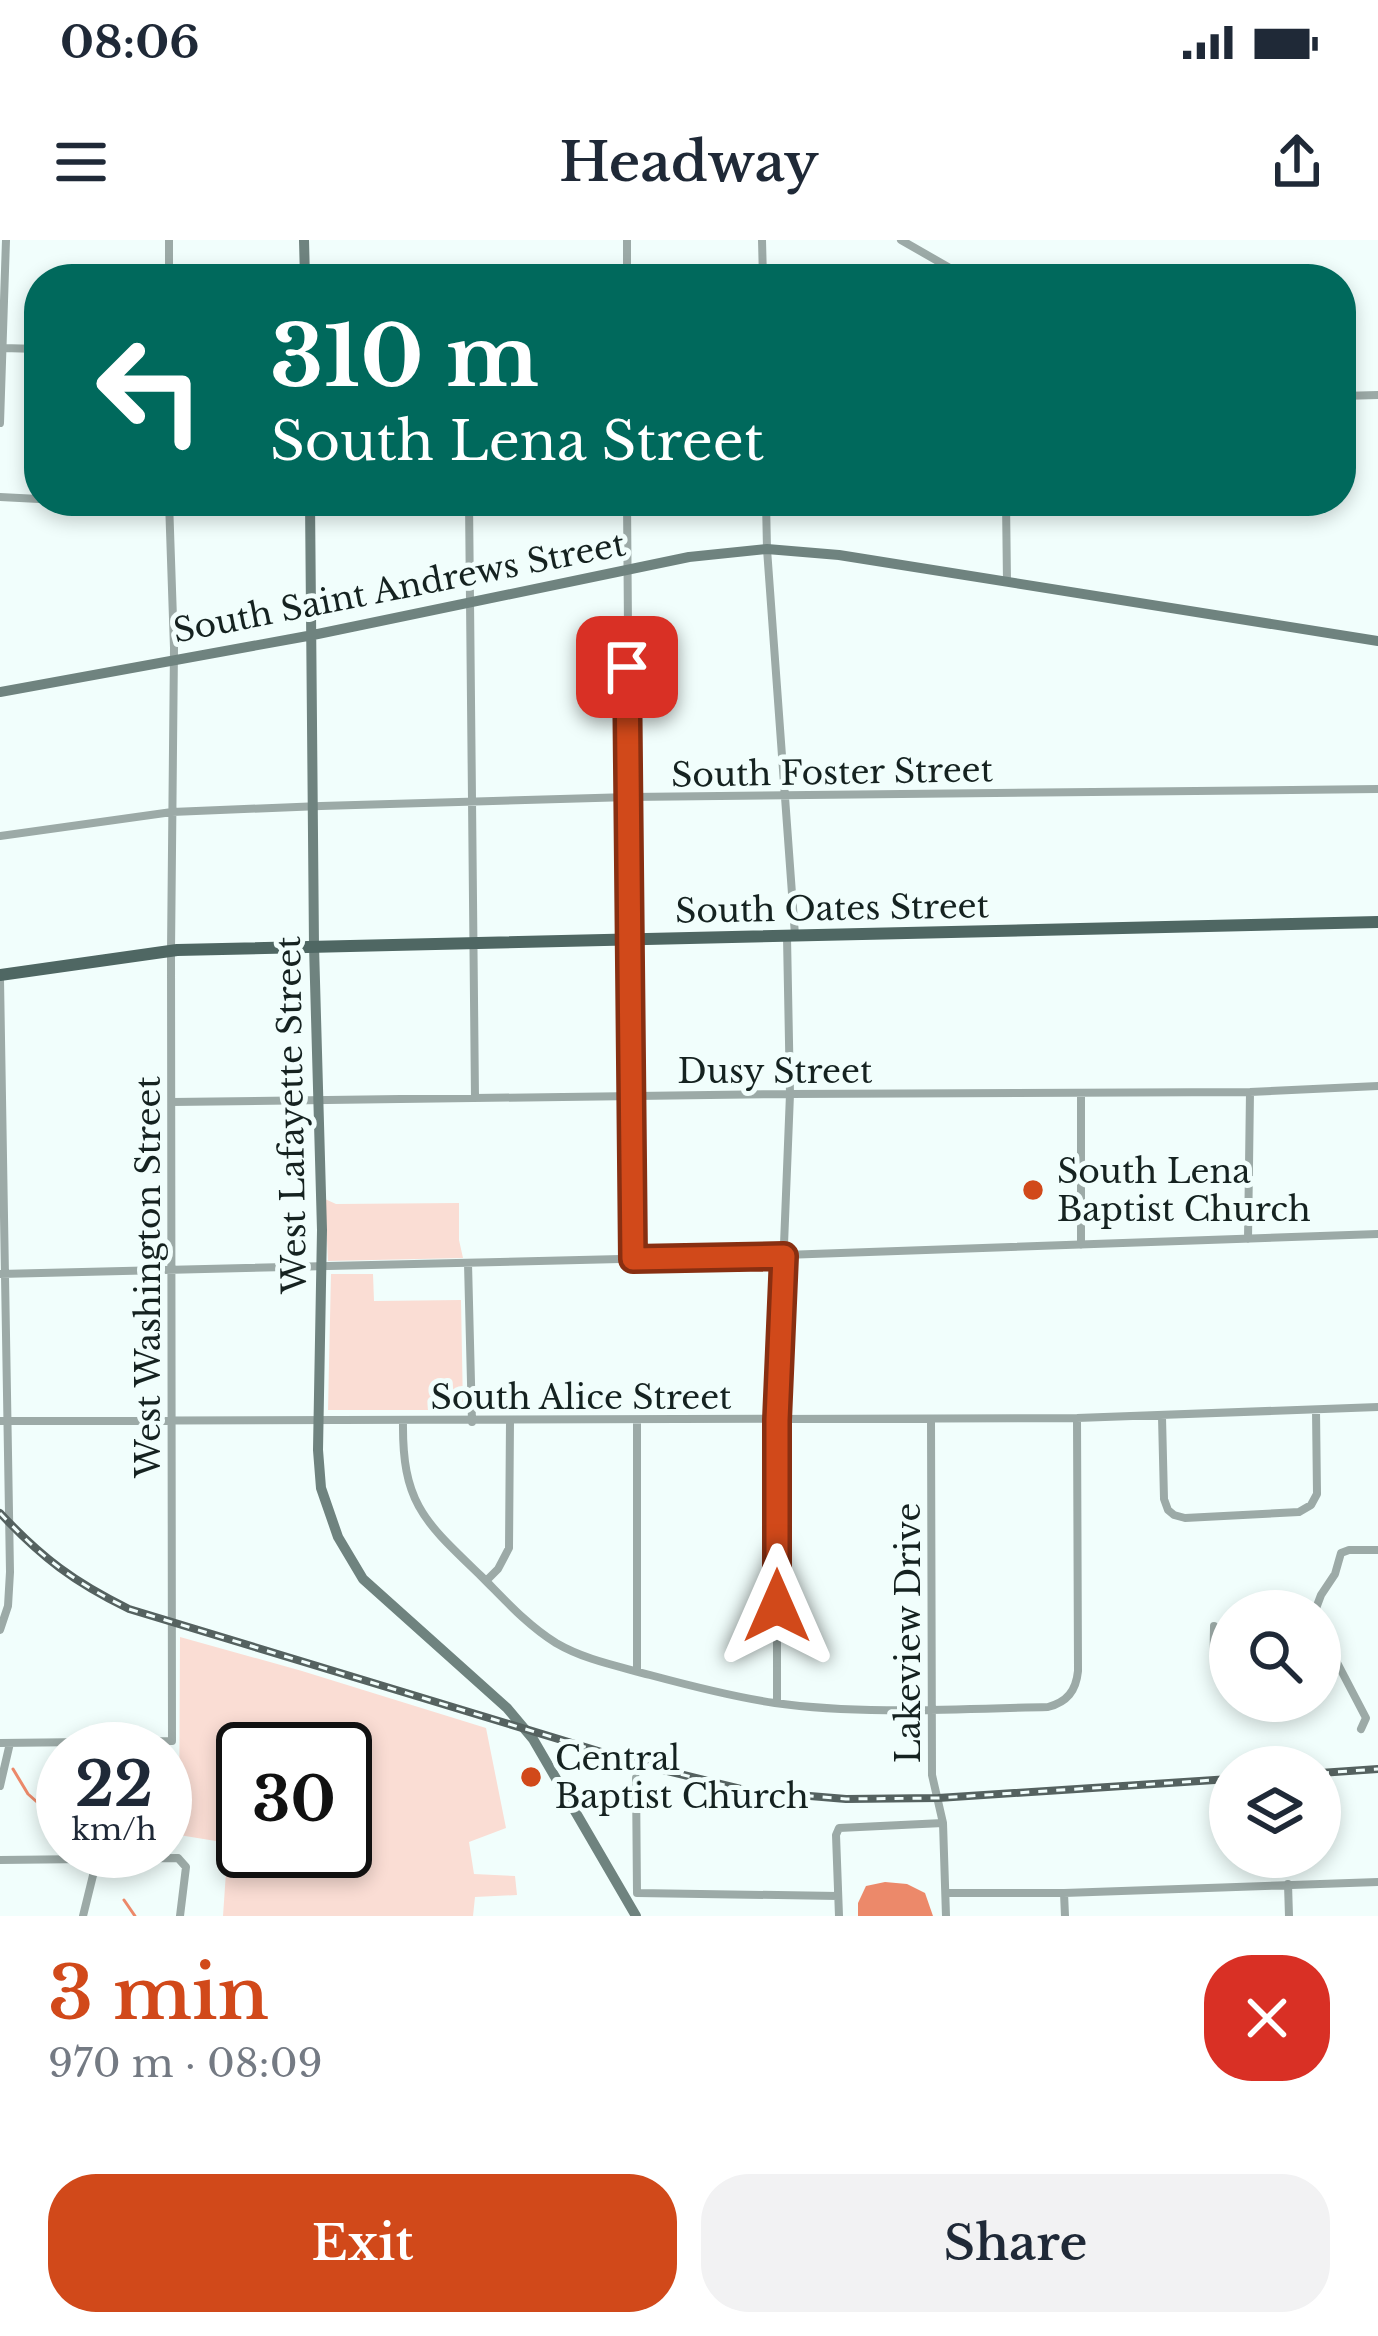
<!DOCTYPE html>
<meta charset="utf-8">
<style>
body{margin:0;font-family:"Libre Baskerville",serif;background:#f2f2f3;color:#1f2937;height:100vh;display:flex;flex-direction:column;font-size:45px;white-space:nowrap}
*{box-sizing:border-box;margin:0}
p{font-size:39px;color:#747a83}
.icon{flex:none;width:66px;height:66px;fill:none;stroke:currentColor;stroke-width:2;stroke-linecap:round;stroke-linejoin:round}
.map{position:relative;height:1676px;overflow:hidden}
.panel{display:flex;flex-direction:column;background:#fff;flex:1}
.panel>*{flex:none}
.guide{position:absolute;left:24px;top:24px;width:1332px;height:252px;border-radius:48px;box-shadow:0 6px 18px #0003;background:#00695c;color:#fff;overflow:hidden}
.controls{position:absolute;left:1209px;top:1350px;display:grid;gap:24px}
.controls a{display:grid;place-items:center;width:132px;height:132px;border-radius:50%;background:#fff;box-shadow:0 6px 18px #0003;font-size:60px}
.speed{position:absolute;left:36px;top:1482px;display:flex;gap:24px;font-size:60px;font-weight:700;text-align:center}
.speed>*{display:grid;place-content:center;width:156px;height:156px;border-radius:50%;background:#fff;box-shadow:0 6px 18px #0003;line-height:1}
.speed small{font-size:30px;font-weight:400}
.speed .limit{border:6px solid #111;border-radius:18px;background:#fff;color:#111}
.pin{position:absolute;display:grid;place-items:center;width:102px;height:102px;color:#fff;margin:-51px;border-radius:24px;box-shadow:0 6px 18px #0006}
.me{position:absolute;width:132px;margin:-66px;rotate:0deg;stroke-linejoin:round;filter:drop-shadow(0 0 9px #0008)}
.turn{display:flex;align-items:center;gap:42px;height:252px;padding:0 48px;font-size:54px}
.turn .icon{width:156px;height:156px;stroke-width:2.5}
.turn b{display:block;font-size:84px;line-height:102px}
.round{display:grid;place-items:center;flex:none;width:126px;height:126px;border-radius:48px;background:#f2f2f3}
.headline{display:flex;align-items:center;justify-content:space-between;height:204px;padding:0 48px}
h1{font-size:72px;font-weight:600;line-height:90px;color:#d1491a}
.button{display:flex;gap:24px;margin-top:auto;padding:24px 48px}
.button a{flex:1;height:138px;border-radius:48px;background:#d1491a;color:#fff;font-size:48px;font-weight:600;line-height:138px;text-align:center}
.button a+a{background:#f2f2f3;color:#1f2937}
.status{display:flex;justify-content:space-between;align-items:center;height:84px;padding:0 60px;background:#fff;direction:ltr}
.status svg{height:33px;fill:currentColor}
header{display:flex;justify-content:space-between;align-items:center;height:156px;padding:0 48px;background:#fff;font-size:54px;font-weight:600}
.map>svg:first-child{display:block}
.green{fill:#faddd4;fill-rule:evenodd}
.water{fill:#ec896a}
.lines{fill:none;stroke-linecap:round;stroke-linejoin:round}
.stream{stroke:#ec896a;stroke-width:3}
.street{stroke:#9caaa7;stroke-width:8}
.secondary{stroke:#6f837f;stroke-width:10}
.primary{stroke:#4f6763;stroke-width:12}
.rail-casing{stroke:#556260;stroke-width:8}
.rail{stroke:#f1fefc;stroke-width:3;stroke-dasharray:9;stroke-linecap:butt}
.route-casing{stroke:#882f11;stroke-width:30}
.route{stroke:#d1491a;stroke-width:21}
.poi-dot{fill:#d1491a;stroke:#f1fefc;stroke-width:4.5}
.labels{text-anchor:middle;stroke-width:10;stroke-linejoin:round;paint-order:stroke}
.street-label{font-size:33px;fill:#152220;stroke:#f1fefc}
.poi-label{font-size:33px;fill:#152220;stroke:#f1fefc;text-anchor:start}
</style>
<div class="status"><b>08:06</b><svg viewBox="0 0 49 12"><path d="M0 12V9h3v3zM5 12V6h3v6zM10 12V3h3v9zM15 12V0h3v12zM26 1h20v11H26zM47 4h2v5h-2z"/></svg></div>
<header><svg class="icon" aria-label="menu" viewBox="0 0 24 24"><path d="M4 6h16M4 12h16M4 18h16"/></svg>Headway<svg class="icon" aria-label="share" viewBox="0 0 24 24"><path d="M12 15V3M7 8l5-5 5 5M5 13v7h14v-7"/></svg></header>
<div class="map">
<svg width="1378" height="1676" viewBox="0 0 1378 1676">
<rect width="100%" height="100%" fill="#f1fefc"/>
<!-- green -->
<path class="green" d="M325 959 336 964 459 963V1000L463 1018 328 1021Z
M331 1034H373L374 1061 461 1060 463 1170H328Z
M180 1397 302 1431 486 1488 506 1588 469 1602 474 1634 515 1636 517 1655 475 1657 473 1676H223L228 1603 179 1595ZM243 1509H345V1611H243Z"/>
<!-- water -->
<path class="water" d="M885 1642 907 1644 925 1653 933 1676H858V1663L866 1646Z"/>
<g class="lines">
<!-- stream -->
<path class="stream" d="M13 1529 28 1554 63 1585
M124 1660 135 1676"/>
<!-- street -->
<path class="street" d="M169 0V39
M762 0 763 39
M901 0 969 39
M627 39V0
M3 108 39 109
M1341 156 1378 155
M0 183 6 0
M0 257 39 259
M97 261 196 264 365 261
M469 261 475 858
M627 261 633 1019
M766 261 767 309 795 695
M1006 261 1007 342
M0 596 172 572 321 566 630 557 1378 549
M0 739 10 1332 8 1366 0 1390
M172 862 790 854 1250 852 1378 846
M1248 999 1250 852
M1081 1005V853
M468 1023 472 1182
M0 1034 784 1015 1378 994
M1162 1177 1164 1259 1168 1270 1174 1275 1185 1278 1299 1272 1311 1265 1317 1254 1316 1170
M931 1179 932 1535 943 1583 946 1676
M0 1181 1077 1178 1378 1167
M403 1182C402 1264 425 1282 481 1336 505 1360 527 1385 556 1403 585 1420 618 1426 650 1435 691 1446 733 1457 775 1463 861 1475 960 1469 1048 1467 1067 1462 1076 1451 1078 1431L1077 1178
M486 1341 498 1329 509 1308 510 1181
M1315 1371 1321 1355 1335 1334 1341 1313 1349 1310H1378
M1214 1386C1214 1407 1210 1433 1230 1447
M1320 1390 1366 1478 1361 1489
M1320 1418 1331 1412
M637 1431V1181
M777 1463V1180L790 854 787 697
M0 1503 172 1501 171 711 174 408 169 261
M636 1538 637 1653
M0 1546 10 1503
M0 1620 178 1618 186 1627 180 1676
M1288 1644 1289 1676
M637 1653 838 1656
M946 1653H1064L1378 1642
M1064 1653 1065 1676
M83 1676 99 1611
M839 1676 836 1595 839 1588 943 1583"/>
<!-- secondary -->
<path class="secondary" d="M304 0 305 39
M310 261 314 706 322 990 318 1210 321 1248 338 1297 363 1339 507 1468 533 1499 636 1676
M0 452 313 395 689 317 767 309 839 315 1378 401"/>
<!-- primary -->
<path class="primary" d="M0 735 177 710 1378 682"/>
<!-- rail casing -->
<g class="rail-casing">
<path id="rail" d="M0 1273C42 1318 74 1342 129 1369L651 1527 749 1551 846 1559 938 1558 1230 1539
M1320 1533 1378 1529"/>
</g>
<!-- rail -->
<use href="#rail" class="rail"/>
</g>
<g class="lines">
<!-- route casing -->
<g class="route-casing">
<path id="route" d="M627 427 633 1019 784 1016 777 1180V1366"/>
</g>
<!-- route -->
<use href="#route" class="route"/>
</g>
<!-- markers -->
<g class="poi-dot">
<circle cx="1033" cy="950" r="12"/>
<circle cx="531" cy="1537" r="12"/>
</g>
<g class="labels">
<!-- street labels -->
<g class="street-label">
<text transform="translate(399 347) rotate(-11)" y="12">South Saint Andrews Street</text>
<text transform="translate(832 532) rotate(-1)" y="12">South Foster Street</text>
<text transform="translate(832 668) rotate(-1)" y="12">South Oates Street</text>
<text x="775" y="843">Dusy Street</text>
<text transform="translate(291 875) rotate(-91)" y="12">West Lafayette Street</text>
<text transform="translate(148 1037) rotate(-90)" y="12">West Washington Street</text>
<text x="581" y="1169">South Alice Street</text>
<text transform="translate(908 1393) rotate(-90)" y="12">Lakeview Drive</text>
</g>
<!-- poi labels -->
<g class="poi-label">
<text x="1057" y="943">South Lena<tspan x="1057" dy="38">Baptist Church</tspan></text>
<text x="555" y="1530">Central<tspan x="555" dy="38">Baptist Church</tspan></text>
</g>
</g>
</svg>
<div class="controls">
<a><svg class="icon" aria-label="search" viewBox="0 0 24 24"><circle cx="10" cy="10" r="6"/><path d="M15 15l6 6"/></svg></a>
<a><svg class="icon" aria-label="layers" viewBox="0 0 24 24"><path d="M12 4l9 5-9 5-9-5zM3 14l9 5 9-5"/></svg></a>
</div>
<div class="speed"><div>22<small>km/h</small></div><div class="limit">30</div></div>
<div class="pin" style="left:627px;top:427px;background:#d93025"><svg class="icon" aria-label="arrive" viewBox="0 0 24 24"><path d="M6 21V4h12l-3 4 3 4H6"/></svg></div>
<svg class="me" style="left:777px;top:1366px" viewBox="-20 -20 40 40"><path d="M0-17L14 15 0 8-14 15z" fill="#d1491a" stroke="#fff" stroke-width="4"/></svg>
<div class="guide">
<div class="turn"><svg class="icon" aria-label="left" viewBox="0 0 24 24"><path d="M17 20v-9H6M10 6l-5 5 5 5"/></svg><div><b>310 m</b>South Lena Street</div></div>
</div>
</div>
<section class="panel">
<div class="headline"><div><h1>3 min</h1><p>970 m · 08:09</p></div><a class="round" style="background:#d93025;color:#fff"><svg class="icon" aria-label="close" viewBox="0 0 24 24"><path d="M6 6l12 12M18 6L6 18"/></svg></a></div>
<div class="button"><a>Exit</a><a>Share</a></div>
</section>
